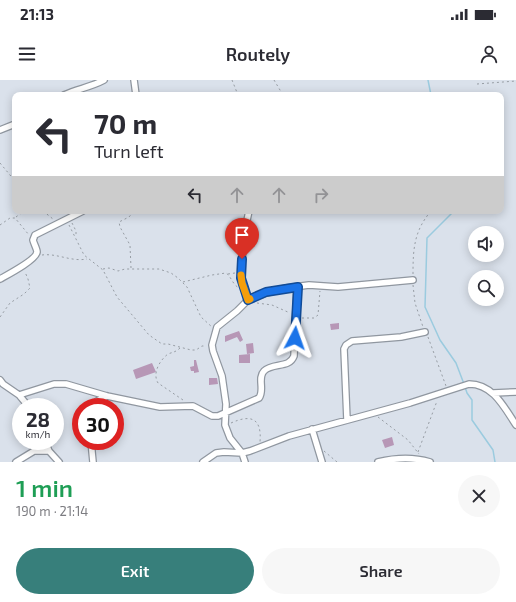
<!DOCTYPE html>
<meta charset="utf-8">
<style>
body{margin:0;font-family:"Exo 2",sans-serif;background:#f7f7f7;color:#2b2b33;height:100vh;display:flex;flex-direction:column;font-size:15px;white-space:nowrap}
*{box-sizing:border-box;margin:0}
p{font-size:13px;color:#7c7c81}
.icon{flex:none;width:22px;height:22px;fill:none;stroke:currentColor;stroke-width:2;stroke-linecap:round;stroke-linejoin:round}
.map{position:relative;height:382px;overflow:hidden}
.drawer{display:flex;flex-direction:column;background:#fff;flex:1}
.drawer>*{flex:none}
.guide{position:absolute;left:12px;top:12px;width:492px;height:122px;border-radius:8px;box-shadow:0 2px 10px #0003;background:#fff;color:#2b2b33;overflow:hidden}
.controls{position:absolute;left:468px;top:146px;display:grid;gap:8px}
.controls a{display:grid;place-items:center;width:36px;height:36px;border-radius:50%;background:#fff;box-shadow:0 2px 10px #0003;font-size:20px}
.speed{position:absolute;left:12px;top:318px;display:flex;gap:8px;font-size:20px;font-weight:700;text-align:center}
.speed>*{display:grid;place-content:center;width:52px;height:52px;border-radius:50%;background:#fff;box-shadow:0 2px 10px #0003;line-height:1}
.speed small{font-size:10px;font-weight:400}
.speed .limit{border:6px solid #d22;background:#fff;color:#111}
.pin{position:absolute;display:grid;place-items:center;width:34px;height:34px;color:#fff;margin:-41px -17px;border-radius:50% 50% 50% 0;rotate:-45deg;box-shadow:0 0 4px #0007}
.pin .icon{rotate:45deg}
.me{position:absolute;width:44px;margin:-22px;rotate:4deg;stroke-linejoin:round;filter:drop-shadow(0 0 3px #0008)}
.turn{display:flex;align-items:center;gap:14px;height:84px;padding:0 16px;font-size:18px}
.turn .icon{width:52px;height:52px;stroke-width:2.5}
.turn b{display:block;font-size:28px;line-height:34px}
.lanes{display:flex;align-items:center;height:38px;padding:0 16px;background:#0003;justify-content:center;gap:20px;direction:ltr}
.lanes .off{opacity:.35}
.round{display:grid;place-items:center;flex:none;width:42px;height:42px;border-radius:21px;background:#f7f7f7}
.headline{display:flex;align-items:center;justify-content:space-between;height:68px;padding:0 16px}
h1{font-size:24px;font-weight:600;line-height:30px;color:#1e9e55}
.action{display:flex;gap:8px;margin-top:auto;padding:8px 16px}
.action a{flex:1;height:46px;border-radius:24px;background:#377f7b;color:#fff;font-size:16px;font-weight:600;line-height:46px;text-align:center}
.action a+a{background:#f7f7f7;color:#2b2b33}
.status{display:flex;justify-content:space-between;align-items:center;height:28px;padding:0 20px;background:#fff;direction:ltr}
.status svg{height:11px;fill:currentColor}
header{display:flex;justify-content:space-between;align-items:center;height:52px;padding:0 16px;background:#fff;font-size:18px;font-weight:600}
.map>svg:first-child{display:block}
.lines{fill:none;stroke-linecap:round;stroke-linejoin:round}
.stream{stroke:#9bcbdf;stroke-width:1.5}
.building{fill:#b797b6}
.minor-casing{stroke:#9097a0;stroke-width:8}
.path{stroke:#979da4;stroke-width:1;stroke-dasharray:2 3;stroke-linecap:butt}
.minor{stroke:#fff;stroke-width:5.5}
.route-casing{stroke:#114b97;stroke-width:10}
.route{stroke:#1a73e8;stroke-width:7}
.slow{stroke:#f59e0b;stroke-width:7}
</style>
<div class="status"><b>21:13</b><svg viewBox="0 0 49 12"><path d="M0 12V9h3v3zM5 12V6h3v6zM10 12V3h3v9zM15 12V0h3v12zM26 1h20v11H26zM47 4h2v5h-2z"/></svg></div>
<header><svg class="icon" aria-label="menu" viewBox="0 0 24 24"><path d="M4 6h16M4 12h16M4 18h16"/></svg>Routely<svg class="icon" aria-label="person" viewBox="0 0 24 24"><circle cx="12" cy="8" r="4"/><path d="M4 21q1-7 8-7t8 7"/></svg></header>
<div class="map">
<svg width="516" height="382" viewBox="0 0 516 382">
<rect width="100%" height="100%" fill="#dae1eb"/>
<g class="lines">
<!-- stream -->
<path class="stream" d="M428 0 431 15
M454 131 427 158 425 227 440 260 456 283 464 304
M465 307 467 313 472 320V340L493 370 495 382"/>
</g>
<!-- building -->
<path class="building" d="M339 243V249L331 250 330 244Z
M239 251 243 260 240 262 237 257 225 262V256Z
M253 263 254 273 247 274 246 264Z
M250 274V283H239V275Z
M194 280H196L199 292 194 293V291H191L190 287 194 286Z
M152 283 156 292 136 299 133 290Z
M209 298H217L218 304 209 305Z
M392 357 394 365 385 368 382 360Z"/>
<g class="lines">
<!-- minor casing -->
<g class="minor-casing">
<path id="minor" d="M134 0 136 15
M64 15C77 9 91 7 104 0
M0 50 15 44
M0 199C7 195 36 180 37 172 37 169 34 164 33 160L35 155 83 131
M248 220 266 213 286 208 309 205 338 207 413 200
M0 300 3 304 19 315 29 327
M493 313 516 312
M19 315 54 304H66L107 316 160 327 193 326 212 336H218L259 318C265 310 257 298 264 291 273 282 289 289 294 276L297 207
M92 327 97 321 107 316
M347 340 344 269 346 265 352 261 401 257 425 252
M312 349 322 382
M45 361 49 371 59 382
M91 361 93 382
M16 382 34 371H49
M203 382 216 373 224 372 242 373 250 371 289 356 410 323 469 304C493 304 504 327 516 345
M245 382 242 373 230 358 225 345 226 324 222 296 213 271 212 265 217 247 237 231 248 220 241 198 244 154 249 131
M378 382C395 378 413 377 430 382"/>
</g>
<!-- path -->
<path class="path" d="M232 0 238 15
M274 0 283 15
M477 4 516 1
M0 83 15 101
M43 131 53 139
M16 137 24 131
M72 143 76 151V157
M0 145 10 138H15L29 155
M69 145 84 175 103 190 117 217 149 255 162 264H168L191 270H196L202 266H206
M42 175C57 173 71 182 87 179
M131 188 130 165 120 147 119 142 129 137 134 131
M103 189 109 188 118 191 125 189H159L171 193 178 198 187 207 201 237 212 247
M228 194 235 193
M413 194C413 169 414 151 431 131
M183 202 212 195 226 193C231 196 232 204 239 208
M413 205 415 223 423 247
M257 223 272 225 290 233
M0 237 10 223 24 214 30 208 28 199 25 192
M302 238H314L318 235 320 211
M428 257 446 306
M180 268C176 272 173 272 168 274 160 280 152 293 158 303L183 320
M378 337 408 360 419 374
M231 343C251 334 262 338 260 362
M324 371 337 382
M418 372 437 321"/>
<!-- minor -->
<use href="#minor" class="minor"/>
</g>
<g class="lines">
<!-- route casing -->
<g class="route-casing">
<path id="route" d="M242 179 241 198 248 220 266 212 298 207 295 258"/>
</g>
<!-- route -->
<use href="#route" class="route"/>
<!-- slow -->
<path class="slow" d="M241 195 242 203 248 220 250 219"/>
</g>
</svg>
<div class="controls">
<a><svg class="icon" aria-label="sound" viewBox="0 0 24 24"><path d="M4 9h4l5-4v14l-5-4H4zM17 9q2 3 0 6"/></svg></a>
<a><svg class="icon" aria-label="search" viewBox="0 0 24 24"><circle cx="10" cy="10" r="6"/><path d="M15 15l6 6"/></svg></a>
</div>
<div class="speed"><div>28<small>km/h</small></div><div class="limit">30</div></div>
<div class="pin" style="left:242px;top:179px;background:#d93025"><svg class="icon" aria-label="arrive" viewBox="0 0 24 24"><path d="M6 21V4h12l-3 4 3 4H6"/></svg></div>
<svg class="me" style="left:295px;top:258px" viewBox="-20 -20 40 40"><path d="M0-17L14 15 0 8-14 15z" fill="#1a73e8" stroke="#fff" stroke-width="4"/></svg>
<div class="guide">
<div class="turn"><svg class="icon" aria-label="left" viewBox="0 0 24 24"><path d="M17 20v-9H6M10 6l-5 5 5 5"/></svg><div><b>70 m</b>Turn left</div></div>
<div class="lanes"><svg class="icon" aria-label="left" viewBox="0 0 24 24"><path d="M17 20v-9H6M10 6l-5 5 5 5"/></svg><svg class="icon off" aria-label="ahead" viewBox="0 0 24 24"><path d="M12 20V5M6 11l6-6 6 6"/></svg><svg class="icon off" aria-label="ahead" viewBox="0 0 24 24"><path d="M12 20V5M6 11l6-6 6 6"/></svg><svg class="icon off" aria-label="right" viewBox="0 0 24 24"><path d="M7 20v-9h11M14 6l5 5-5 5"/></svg></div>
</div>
</div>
<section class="drawer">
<div class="headline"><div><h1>1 min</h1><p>190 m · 21:14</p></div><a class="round"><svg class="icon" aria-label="close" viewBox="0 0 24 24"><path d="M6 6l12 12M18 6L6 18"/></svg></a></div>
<div class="action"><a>Exit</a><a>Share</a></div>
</section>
